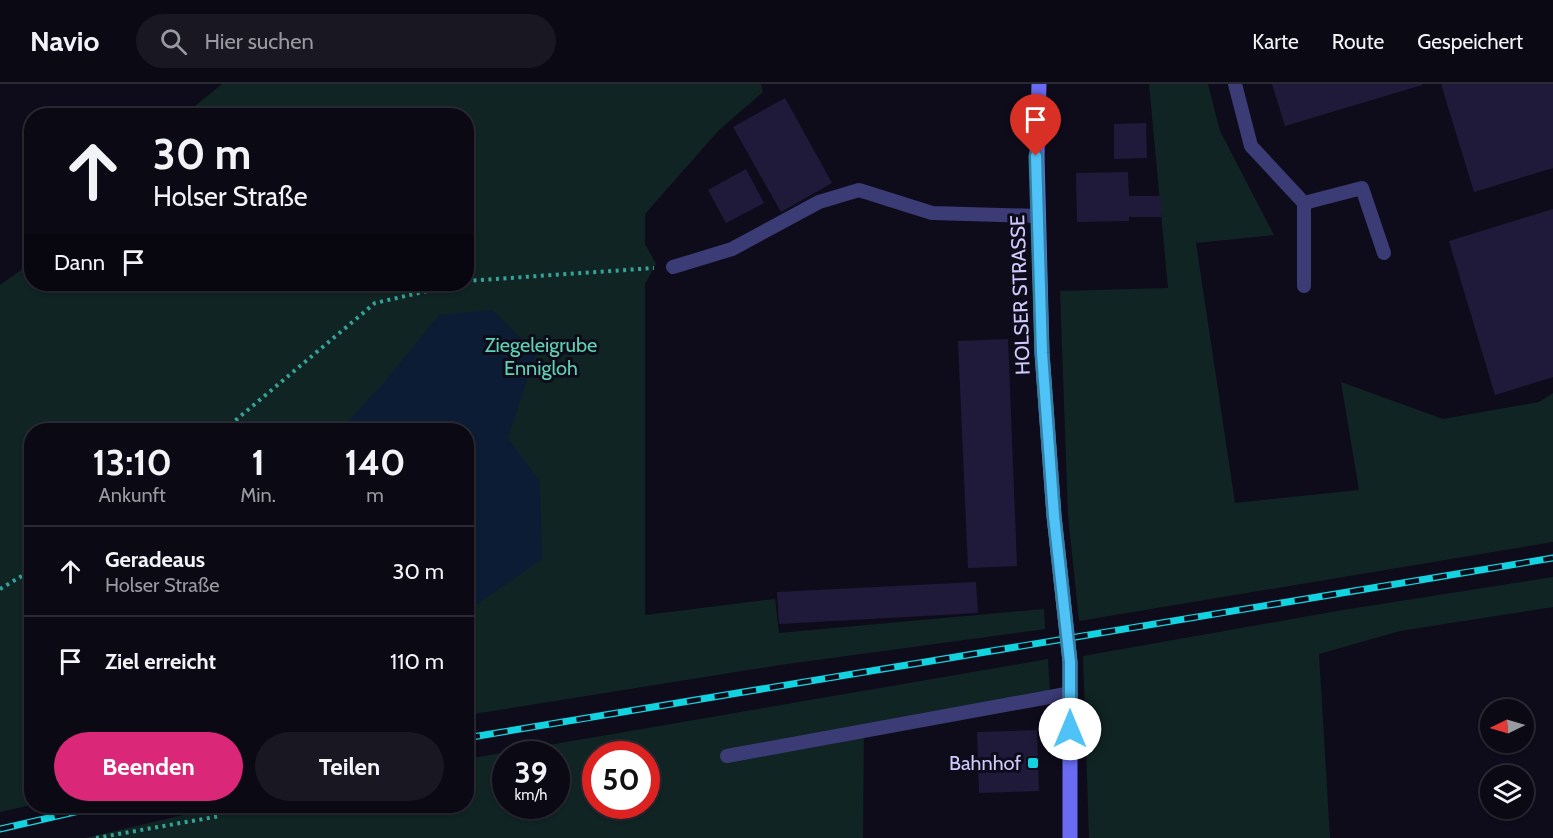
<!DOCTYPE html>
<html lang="de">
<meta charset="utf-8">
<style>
body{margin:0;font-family:Cabin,sans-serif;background:#181722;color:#f1f3f6;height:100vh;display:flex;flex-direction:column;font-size:22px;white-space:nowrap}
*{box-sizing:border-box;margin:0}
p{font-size:20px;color:#999aa0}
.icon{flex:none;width:33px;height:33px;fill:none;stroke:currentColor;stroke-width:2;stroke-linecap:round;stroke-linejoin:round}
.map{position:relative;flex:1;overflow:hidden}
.sheet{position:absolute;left:24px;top:339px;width:450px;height:390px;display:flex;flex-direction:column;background:#0a0914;border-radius:24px;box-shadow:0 2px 4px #0004,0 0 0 2px #2a2a34}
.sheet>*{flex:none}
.top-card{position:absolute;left:24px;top:24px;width:450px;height:183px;border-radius:24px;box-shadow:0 2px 4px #0004,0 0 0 2px #2a2a34;background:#0a0914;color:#f1f3f6;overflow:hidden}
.needle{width:39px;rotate:265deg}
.tools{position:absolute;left:1480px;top:615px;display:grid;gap:12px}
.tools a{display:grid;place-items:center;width:54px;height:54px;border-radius:50%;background:#0a0914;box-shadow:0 2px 4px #0004,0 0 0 2px #2a2a34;font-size:30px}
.speed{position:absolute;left:492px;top:657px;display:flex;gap:12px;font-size:30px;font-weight:700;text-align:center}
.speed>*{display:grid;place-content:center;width:78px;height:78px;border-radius:50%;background:#0a0914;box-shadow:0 2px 4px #0004,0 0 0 2px #2a2a34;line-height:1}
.speed small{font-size:15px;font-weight:400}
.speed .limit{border:9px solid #d22;background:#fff;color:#111}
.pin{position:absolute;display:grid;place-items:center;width:51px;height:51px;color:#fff;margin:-62px -26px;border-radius:50% 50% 50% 0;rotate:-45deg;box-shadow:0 0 6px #0007}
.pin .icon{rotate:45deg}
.me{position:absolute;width:66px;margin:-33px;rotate:0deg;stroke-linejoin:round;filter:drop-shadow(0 0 4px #0008)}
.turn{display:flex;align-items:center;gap:21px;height:126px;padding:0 30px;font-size:27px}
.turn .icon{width:78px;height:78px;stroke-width:2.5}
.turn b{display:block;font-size:42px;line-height:51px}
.then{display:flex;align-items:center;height:57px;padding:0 30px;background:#0003;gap:12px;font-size:22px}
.eta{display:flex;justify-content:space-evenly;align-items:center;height:102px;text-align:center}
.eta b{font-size:36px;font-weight:700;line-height:42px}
.primary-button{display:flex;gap:12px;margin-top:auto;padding:12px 30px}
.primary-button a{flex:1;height:69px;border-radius:36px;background:#db2777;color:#fff;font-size:24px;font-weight:700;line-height:69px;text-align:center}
.primary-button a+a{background:#181722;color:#f1f3f6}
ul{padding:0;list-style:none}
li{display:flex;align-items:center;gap:18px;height:90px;padding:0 30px;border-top:2px solid #2a2a34}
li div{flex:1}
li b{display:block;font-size:22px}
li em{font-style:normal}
header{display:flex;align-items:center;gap:36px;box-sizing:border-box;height:84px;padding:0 30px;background:#0a0914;border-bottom:2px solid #2a2a34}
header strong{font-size:28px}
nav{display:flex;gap:33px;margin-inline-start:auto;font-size:21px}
.search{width:420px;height:54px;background:#181722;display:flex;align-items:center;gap:15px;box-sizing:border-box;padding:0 21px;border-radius:33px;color:#999aa0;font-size:22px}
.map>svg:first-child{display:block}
.green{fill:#102423;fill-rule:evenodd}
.water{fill:#0c1c34}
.building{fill:#1f1a3a}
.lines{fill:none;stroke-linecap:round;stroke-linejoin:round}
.path{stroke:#36a398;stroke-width:4;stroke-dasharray:3 4.5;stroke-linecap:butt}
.service{stroke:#3b3b76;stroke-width:14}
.secondary{stroke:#696cf3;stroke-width:15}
.rail-casing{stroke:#12d3df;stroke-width:7}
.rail{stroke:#0e0c1b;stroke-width:4.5;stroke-dasharray:14;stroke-linecap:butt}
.route-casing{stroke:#337fa1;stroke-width:15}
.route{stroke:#4fc3f7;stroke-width:10}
.poi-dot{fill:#12d3df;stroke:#0e0c1b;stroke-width:2}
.labels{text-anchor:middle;stroke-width:6;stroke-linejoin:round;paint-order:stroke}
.street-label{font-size:20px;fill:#cecafb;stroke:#0e0c1b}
.park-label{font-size:20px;fill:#5ed3b1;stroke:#0e0c1b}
.poi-label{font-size:20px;fill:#cecafb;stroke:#0e0c1b;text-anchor:end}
</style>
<header>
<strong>Navio</strong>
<div class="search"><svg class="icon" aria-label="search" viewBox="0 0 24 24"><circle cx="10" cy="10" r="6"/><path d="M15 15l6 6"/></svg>Hier suchen</div>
<nav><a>Karte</a><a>Route</a><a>Gespeichert</a></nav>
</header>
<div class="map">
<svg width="1553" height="754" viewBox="0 0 1553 754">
<rect width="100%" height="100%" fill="#0e0c1b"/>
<!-- green -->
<path class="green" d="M222 0H761L763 8 719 46 645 130V160L656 180 645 200V531L775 515 779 549 1044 525 1045 545 780 581 467 631 466 346H32L31 721 0 728V201L31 179 32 200H466V32L184 31Z
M1149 0H1208L1220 47 1274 151 1196 159 1235 419 1359 406 1341 298 1443 335 1539 318 1553 309V458L1079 537 1068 431 1060 207 1168 204Z
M1553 493V523L1400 547 1319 570 1330 754H1089L1083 572 1343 526Z
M1048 575 1050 610 864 643 863 754H85L222 722H466L467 675ZM506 670H556V722H506ZM596 670H646V722H596Z"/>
<!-- water -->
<path class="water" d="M492 226 536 269 508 354 540 398 542 475 476 521 467 520 466 346H340L382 301 439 231Z"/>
<!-- building -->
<path class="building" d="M1272 0H1422V1L1285 42Z
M1441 0H1553V84L1474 108Z
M785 14 832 99 781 128 733 43Z
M1146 39 1147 74 1114 75V40Z
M746 85 764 119 726 139 708 106Z
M1128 88 1129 112H1161V133H1129V137L1077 138 1076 89Z
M1553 125V293L1495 311 1449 157Z
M1008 255 1017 482 968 484 958 257Z
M976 498 978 529 779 540 777 508Z
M1037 646 1039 707 979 709 977 648Z"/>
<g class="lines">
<!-- path -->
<path class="path" d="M466 197 654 184
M224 346 375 219 458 200
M0 505 32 486
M96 754 220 732"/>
<!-- service -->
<path class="service" d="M1235 0 1251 62 1304 119 1362 104 1384 169
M673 183 732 165 819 118 859 106 932 129 1038 132
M1304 202V119
M727 672 1071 609"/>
<!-- secondary -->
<path class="secondary" d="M1039 0 1037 72 1042 269 1054 432 1070 578V754"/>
<!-- rail casing -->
<g class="rail-casing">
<path id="rail" d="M466 654 1553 474
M0 745 101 722"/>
</g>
<!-- rail -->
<use href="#rail" class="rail"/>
</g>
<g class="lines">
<!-- route casing -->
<g class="route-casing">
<path id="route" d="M1036 72 1042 269 1054 432 1070 578V645"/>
</g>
<!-- route -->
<use href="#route" class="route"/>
</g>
<!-- markers -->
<rect class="poi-dot" x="1027" y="673" width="12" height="12" rx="3"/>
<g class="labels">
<!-- street labels -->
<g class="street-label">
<text transform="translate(1020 211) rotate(-92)" y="7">HOLSER STRASSE</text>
</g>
<!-- park labels -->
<g class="park-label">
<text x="541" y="268">Ziegeleigrube<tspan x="541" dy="23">Ennigloh</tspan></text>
</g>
<!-- poi labels -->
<g class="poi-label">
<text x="1021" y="686">Bahnhof</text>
</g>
</g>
</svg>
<div class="tools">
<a><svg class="needle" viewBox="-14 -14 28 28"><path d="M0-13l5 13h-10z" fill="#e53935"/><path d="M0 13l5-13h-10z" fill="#999aa0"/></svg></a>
<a><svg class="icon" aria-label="layers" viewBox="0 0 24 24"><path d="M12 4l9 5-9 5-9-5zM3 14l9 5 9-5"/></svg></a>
</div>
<div class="speed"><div>39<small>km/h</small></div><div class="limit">50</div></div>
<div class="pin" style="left:1036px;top:72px;background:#d93025"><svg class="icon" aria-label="arrive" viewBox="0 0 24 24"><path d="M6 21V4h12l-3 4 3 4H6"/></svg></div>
<svg class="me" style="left:1070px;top:645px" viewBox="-20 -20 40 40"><circle r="19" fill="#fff"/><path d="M0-13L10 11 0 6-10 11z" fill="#4fc3f7"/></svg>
<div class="top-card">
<div class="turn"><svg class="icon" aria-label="ahead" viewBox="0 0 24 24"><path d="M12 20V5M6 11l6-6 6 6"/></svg><div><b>30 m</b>Holser Straße</div></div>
<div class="then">Dann<svg class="icon" aria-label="arrive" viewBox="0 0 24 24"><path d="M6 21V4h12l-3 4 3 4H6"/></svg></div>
</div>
<section class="sheet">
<div class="eta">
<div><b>13:10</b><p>Ankunft</p></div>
<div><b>1</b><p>Min.</p></div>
<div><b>140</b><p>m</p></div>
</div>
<ul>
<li><svg class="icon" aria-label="ahead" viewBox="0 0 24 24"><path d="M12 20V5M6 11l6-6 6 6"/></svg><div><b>Geradeaus</b><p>Holser Straße</p></div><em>30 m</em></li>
<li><svg class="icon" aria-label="arrive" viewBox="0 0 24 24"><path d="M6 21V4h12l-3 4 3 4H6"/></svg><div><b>Ziel erreicht</b></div><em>110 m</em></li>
</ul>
<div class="primary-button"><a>Beenden</a><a>Teilen</a></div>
</section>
</div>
